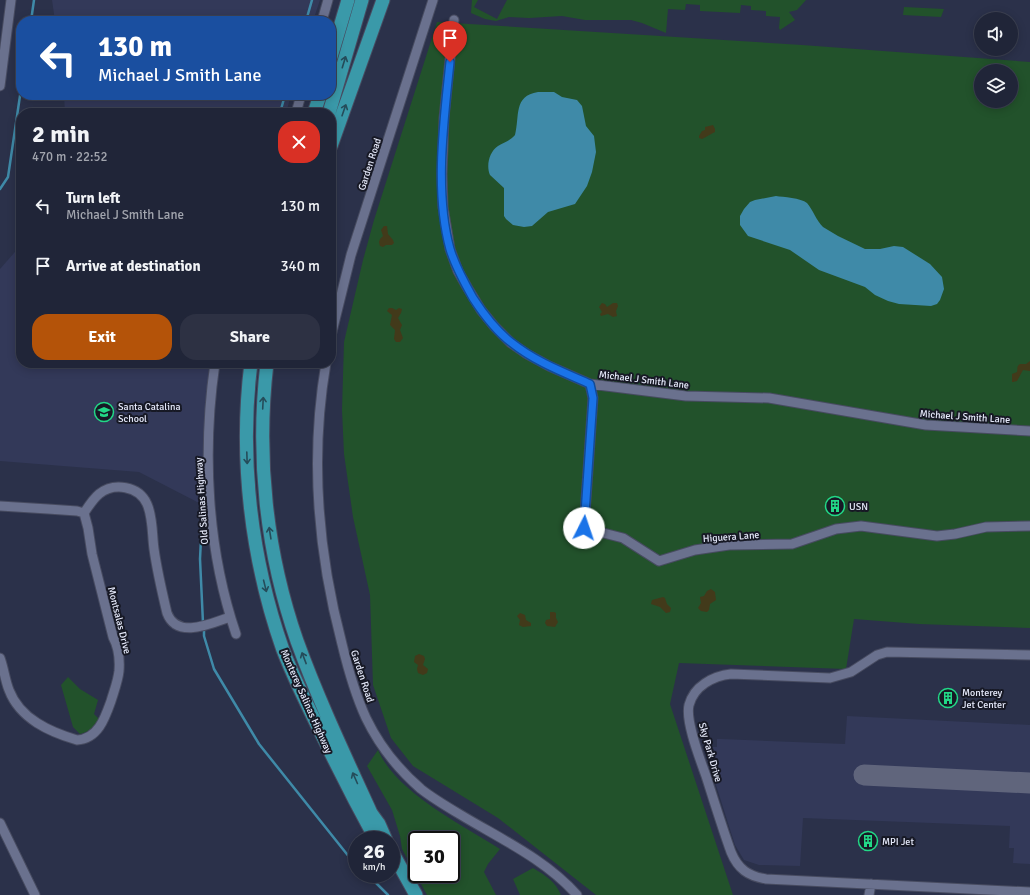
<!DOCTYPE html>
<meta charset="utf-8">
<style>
body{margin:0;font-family:Signika,sans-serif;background:#2d3143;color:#f1f3f6;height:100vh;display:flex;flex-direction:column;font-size:15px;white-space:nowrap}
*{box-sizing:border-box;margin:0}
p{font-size:13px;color:#a2a5ae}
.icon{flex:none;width:22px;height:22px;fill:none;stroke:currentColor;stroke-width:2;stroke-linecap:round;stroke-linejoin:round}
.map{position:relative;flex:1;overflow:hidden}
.drawer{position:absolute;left:16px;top:108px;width:320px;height:260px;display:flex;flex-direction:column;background:#202538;border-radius:16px;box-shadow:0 2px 10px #0003,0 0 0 1px #3d4253}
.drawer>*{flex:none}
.top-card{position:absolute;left:16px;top:16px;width:320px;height:84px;border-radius:16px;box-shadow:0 2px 10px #0003,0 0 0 1px #3d4253;background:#1a4fa0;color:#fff;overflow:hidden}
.controls{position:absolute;left:974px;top:12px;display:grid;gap:8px}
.controls a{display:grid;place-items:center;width:44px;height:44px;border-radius:50%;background:#202538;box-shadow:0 2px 10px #0003,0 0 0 1px #3d4253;font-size:20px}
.speed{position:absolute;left:348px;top:831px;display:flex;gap:8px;font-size:20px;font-weight:700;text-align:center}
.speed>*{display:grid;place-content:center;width:52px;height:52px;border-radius:50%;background:#202538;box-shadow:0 2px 10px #0003,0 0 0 1px #3d4253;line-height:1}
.speed small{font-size:10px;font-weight:400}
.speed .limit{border:2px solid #111;border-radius:6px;background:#fff;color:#111}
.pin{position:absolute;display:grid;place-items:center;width:34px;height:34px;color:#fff;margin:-41px -17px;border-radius:50% 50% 50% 0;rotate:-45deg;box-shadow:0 0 4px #0007}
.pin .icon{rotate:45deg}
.me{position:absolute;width:44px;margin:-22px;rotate:4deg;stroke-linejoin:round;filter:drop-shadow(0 0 3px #0008)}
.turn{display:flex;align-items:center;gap:14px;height:84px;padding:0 16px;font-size:18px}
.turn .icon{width:52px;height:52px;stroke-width:2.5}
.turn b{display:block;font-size:28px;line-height:34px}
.round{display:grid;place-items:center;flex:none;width:42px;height:42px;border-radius:16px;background:#2d3143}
.headline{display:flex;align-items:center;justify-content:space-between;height:68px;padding:0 16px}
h1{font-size:24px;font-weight:700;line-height:30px}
.action{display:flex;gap:8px;margin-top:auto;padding:8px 16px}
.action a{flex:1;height:46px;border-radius:16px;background:#b45309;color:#fff;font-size:16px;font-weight:700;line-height:46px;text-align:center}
.action a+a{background:#2d3143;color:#f1f3f6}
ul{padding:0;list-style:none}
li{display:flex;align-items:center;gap:12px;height:60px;padding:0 16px}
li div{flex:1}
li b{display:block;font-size:15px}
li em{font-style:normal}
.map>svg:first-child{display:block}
.built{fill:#333959}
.green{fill:#22522b;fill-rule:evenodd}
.sand{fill:#423a1a}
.water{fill:#3f8aa8}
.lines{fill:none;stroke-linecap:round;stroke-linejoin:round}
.stream{stroke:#3f8aa8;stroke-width:2.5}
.taxiway{stroke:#60657c;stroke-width:21}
.minor-casing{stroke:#474b60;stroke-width:11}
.highway-casing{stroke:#474b60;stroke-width:15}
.minor{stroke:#6a718e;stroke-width:9}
.highway{stroke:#3a99a9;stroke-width:13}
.oneway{stroke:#254c5a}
.route-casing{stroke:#114b97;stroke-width:10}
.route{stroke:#1a73e8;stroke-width:7}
.labels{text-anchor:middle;stroke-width:4;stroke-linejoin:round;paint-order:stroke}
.street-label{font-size:10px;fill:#e7ebfc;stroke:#171925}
.poi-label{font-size:10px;fill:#e7ebfc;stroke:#171925;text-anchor:start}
</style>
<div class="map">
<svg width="1030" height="895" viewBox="0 0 1030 895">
<rect width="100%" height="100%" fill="#2b314a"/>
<!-- built -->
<path class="built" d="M52 0H320L313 21H55Z
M64 95H291L286 113H65Z
M21 245V363H209L203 505 139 472 0 461V269Z
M847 716 1030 725V864L1013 863 1014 848H1009L1010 826 803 818 800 866 759 865 744 860 735 845 704 747H717V739H721L845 744Z"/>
<!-- green -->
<path class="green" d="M472 0H478L474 7 497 19 507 0H806L797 10 789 12 795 20 780 30 779 28 780 17 766 16V11L751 10V6L741 5 740 13 700 11V5L686 4 685 10 668 9 666 33 642 23 631 20H585L562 16 529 18 509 17 496 21 485 19 471 13Z
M904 7 944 9 941 17 903 15Z
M437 22 802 45 1030 62V628L919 624 854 619 846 669 679 663 670 704 733 895H596L498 818 413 766 391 738 373 685 370 595 353 517 344 454 342 410 344 342 363 260 374 220ZM981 71H1011V101H981Z
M68 677 80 689 98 700 94 714 99 719C94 727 89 732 80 734L73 727 61 685Z
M378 750C396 792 462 825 500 849L488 864 484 872 496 895H427L402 849 400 836 392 810 367 766ZM417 840H451V874H417Z
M533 868C545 875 556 882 561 895H520L513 879Z"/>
<!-- sand -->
<path class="sand" d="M713 125 715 129V132C710 134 707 137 702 139L699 138V136L702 131 705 130V127Z
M384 226H387L388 234 393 240 394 243 392 245H386L383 247 380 246 379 242 380 239 383 236 381 230Z
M602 303 605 304 607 307 613 303H617L618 306 616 311 617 316 613 317 608 314 601 316 600 314 602 312 599 307Z
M389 308H392L396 310 399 308 402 309 401 313 398 318 402 325 400 330 403 338 400 342H396L394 339 395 330 390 325 392 315 387 311Z
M1030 361V371L1023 370 1017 381 1013 382H1012V374L1017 372C1018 368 1016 367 1020 364H1026Z
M711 589 715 592 716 600 710 604 709 610 707 612 701 611 698 608 701 603 700 597 704 596 707 591Z
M663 597 665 598 667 604 671 608 670 612 666 613 660 607 651 604 652 600Z
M550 612H554L556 613V618L558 622 555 627 547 626 545 623 546 620 550 619Z
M520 613 525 615 526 620 531 623V626L523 627 519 625 520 620 517 616Z
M419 654 424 656 425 659 423 665 428 669 427 673 423 675 418 673 417 669 418 665 414 662 415 656Z"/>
<!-- water -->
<path class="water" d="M538 92H554L562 97 577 100 582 106 586 126 594 136 596 152 592 172 587 186 575 204 548 212 532 226 524 227 513 225 506 219 504 216V188L490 175C486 166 489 152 498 146 504 142 510 141 515 135 520 116 513 96 538 92Z
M776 196C783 197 801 198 807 203 813 210 816 220 823 227L838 236 865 249H880L894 246 903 247 930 264 942 277 944 289 940 300 937 304 931 306 899 304 888 301 875 295 865 287 819 270 790 250 748 236 740 225V216L744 209 750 202 755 200Z"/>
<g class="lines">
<!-- stream -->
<path class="stream" d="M31 21 34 0
M306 21 312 0
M280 113 285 95
M0 189 8 177 21 89
M203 623 200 559 204 478
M204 628V636L214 669 259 744 350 858 357 864
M367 874 388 895"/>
<!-- taxiway -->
<path class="taxiway" d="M864 775 1030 783"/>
<!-- minor casing -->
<g class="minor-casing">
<path id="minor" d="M454 20 444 118 442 174 443 207 450 249 458 271 467 287 481 310 494 326 511 343 527 354 549 366 590 384 686 396 769 398 926 425 1030 431
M322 21 328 0
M0 86 11 0
M296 113 301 95
M331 336 351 255 433 0
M215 363C202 452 207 549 236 634
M326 363C310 456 318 553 342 644 348 669 355 694 366 718 379 745 398 769 421 789 435 800 451 809 466 818 505 841 547 861 577 895
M590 384 593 398 584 528 623 538 659 561 695 550 729 545 792 544 836 529 861 526 937 536 955 534 986 527 1030 526
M0 506 48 509 77 511 84 513 88 528 92 554 113 637C119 648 120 658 119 671 118 681 114 691 111 701 105 718 98 739 77 740 50 732 20 719 9 690 5 680 4 669 0 658
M84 513C88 507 93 499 99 494 114 482 139 486 147 504 153 517 152 535 154 549 157 571 162 592 167 613 177 640 212 623 230 617
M1030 655 887 652 877 655 851 672 830 678 731 674C713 676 694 686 689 705 685 721 700 759 706 776 714 801 722 827 731 852 738 869 748 876 766 879L1030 892
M0 823 35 895
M869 895 871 884"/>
</g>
<!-- highway casing -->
<g class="highway-casing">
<path id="highway" d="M331 57 348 0
M314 113 320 95
M329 113 362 0
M331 146 383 0
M251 363C239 458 251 559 283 650 295 681 310 711 325 741 341 774 358 807 376 840
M267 363C256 456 266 552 297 641 318 699 345 756 371 813L379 824 386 840
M391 850 416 895"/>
</g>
<!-- minor -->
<use href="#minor" class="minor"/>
<!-- highway -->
<use href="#highway" class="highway"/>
</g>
<!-- one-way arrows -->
<defs><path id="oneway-shaft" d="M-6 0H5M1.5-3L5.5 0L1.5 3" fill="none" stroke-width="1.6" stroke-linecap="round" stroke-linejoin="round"/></defs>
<g class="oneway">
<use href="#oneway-shaft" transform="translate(344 62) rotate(-73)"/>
<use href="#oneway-shaft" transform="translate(344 110) rotate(-71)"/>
<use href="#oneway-shaft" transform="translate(263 403) rotate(-87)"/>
<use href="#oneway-shaft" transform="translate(247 458) rotate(88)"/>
<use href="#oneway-shaft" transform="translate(270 533) rotate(-99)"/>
<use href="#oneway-shaft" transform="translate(265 586) rotate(76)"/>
<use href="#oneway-shaft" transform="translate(304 658) rotate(-111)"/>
<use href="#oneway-shaft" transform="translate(355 778) rotate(-114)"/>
</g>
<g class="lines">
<!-- route casing -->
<g class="route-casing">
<path id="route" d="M450 62C444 120 434 191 450 249 455 266 464 282 473 298 484 315 496 331 512 343 536 362 563 372 590 384L593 398 584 528"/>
</g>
<!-- route -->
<use href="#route" class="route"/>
</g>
<!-- icons -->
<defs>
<g id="school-ring" transform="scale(1)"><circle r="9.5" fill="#171925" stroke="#22d887" stroke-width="1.5"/><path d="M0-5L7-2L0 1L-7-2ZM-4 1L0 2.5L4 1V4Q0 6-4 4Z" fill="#22d887"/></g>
<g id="building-ring" transform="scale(1)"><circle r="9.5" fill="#171925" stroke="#22d887" stroke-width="1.5"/><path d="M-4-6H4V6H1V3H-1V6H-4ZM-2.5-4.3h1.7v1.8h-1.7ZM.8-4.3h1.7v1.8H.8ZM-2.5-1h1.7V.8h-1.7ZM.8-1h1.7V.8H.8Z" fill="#22d887"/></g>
</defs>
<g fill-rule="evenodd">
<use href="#school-ring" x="104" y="412"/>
<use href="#building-ring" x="835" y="506"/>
<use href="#building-ring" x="948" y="698"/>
<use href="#building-ring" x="868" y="841"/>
</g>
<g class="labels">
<!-- street labels -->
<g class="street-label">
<text transform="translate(369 164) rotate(-72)" y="4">Garden Road</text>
<text transform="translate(644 379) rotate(7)" y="4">Michael J Smith Lane</text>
<text transform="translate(965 416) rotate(4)" y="4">Michael J Smith Lane</text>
<text transform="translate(201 501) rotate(-94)" y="4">Old Salinas Highway</text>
<text transform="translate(731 536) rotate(-4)" y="4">Higuera Lane</text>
<text transform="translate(120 620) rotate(76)" y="4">Montsalas Drive</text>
<text transform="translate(363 676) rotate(72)" y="4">Garden Road</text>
<text transform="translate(307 701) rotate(66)" y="4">Monterey Salinas Highway</text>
<text transform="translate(711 752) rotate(74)" y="4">Sky Park Drive</text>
</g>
<!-- poi labels -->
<g class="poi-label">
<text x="118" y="410">Santa Catalina<tspan x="118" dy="12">School</tspan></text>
<text x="849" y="510">USN</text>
<text x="962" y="696">Monterey<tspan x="962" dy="12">Jet Center</tspan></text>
<text x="882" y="845">MPI Jet</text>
</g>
</g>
</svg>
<div class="controls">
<a><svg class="icon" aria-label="sound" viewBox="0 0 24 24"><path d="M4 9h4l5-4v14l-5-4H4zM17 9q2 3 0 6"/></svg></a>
<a><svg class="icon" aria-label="layers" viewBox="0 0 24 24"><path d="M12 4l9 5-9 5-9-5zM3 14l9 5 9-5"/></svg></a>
</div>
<div class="speed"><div>26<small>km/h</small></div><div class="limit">30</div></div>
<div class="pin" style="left:450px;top:62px;background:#d93025"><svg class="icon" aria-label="arrive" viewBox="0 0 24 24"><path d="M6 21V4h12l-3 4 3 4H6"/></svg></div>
<svg class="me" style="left:584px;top:528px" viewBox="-20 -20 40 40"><circle r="19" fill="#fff"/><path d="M0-13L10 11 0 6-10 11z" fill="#1a73e8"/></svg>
<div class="top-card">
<div class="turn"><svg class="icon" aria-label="left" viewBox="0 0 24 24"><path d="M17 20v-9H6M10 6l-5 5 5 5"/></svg><div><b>130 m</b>Michael J Smith Lane</div></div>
</div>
<section class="drawer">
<div class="headline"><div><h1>2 min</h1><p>470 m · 22:52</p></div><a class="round" style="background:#d93025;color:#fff"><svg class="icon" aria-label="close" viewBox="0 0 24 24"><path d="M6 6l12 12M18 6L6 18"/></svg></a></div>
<ul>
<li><svg class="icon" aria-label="left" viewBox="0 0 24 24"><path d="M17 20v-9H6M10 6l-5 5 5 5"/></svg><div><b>Turn left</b><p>Michael J Smith Lane</p></div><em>130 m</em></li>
<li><svg class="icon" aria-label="arrive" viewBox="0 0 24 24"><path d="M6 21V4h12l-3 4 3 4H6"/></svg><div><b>Arrive at destination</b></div><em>340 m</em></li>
</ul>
<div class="action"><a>Exit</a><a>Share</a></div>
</section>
</div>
